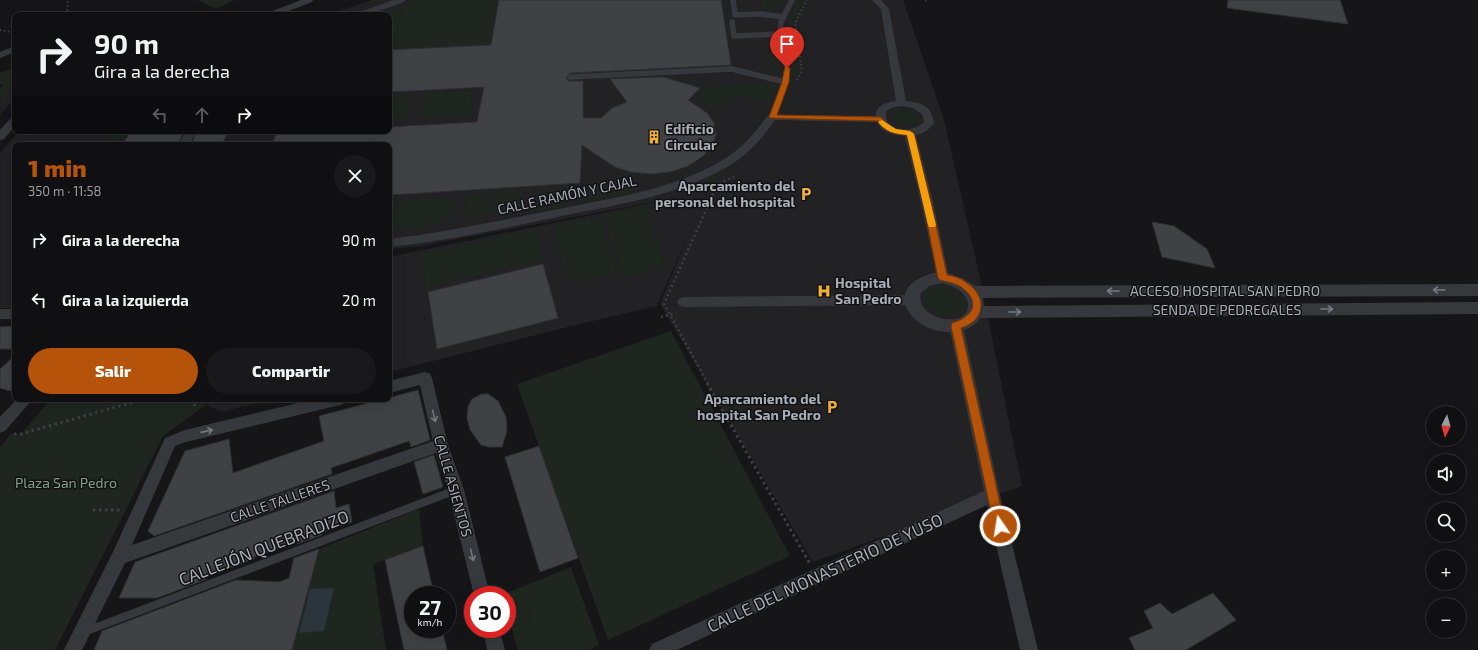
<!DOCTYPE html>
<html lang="es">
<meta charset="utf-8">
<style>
body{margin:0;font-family:"Exo 2",sans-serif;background:#19191b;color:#f1f3f6;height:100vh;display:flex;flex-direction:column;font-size:15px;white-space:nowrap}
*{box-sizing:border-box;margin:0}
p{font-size:13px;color:#9c9d9f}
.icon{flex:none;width:22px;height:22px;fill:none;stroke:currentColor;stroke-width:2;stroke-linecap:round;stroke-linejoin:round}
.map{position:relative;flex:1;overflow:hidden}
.side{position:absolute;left:12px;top:142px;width:380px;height:260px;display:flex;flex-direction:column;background:#101012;border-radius:8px;box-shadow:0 4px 16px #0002,0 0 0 1px #303032}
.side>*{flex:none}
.guide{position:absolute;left:12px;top:12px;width:380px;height:122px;border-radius:8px;box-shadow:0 4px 16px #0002,0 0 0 1px #303032;background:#101012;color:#f1f3f6;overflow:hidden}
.needle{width:26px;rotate:185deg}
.tools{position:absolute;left:1426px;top:406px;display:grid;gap:8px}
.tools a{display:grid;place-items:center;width:40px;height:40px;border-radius:50%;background:#101012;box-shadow:0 4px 16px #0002,0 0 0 1px #303032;font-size:20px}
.speed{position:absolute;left:404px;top:586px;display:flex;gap:8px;font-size:20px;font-weight:700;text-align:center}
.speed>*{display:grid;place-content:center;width:52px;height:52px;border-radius:50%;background:#101012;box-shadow:0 4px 16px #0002,0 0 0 1px #303032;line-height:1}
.speed small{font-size:10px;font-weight:400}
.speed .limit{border:6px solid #d22;background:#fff;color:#111}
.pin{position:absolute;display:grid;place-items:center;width:34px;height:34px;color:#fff;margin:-41px -17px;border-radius:50% 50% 50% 0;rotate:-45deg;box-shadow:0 0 4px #0007}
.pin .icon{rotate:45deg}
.me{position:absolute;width:44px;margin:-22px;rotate:347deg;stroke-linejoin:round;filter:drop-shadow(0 0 3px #0008)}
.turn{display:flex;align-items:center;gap:14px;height:84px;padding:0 16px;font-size:18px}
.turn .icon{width:52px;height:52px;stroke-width:2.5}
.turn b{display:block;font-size:28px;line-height:34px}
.lanes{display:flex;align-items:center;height:38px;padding:0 16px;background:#0003;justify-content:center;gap:20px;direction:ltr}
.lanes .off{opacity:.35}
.round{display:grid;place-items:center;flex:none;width:42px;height:42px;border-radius:21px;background:#19191b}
.head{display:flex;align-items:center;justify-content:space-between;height:68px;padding:0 16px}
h1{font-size:24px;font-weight:800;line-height:30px;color:#b45309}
.action{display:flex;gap:8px;margin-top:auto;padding:8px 16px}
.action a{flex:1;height:46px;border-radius:24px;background:#b45309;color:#fff;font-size:16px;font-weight:800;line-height:46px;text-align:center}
.action a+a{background:#19191b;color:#f1f3f6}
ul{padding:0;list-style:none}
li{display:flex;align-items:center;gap:12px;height:60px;padding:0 16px}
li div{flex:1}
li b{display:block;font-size:15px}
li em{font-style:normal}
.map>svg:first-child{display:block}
.built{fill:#222225}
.green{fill:#1e261f}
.water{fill:#2c353c}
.building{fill:#404145;stroke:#303034}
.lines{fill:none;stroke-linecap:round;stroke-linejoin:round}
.path-far2{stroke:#3d3f44;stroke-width:2;stroke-dasharray:1.5 2.5;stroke-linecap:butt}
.path-far1{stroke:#3d3f44;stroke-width:2.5;stroke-dasharray:2 3;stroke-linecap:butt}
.path{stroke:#3d3f44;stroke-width:3;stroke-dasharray:2.5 3.5;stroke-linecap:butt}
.service-far1{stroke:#37383d;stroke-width:5.5}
.service{stroke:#37383d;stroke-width:8}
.minor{fill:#37383d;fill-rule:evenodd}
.tertiary{fill:#37383d;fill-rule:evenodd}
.oneway{stroke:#757881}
.route{fill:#b45309;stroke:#753606}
.slow{fill:#f59e0b}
.labels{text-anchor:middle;stroke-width:3;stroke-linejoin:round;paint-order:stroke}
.poi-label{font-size:14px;font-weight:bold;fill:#a8adb8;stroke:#111113;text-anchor:start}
.street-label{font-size:14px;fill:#a8adb8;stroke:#111113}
.park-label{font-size:14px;fill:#7fa381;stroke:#111113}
.near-street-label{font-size:17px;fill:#a8adb8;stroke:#111113}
</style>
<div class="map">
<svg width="1478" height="650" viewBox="0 0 1478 650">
<rect width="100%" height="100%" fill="#161618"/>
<!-- built -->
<path class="built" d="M372 0H903L944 120 980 278 1022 486 813 562 660 304 692 226 657 306 571 326 389 372V257L675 198 420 246 389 249V145H15V308H0V153L19 131H389V15H327Z
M15 82V98L0 115V88Z
M209 399H275L221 412 206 405Z"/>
<!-- green -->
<path class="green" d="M198 0H234L216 9Z
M416 0H499L491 45 389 51V15H371Z
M760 0H785L775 9 763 11Z
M797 0H805L792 23 799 71 791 84 792 59 785 39V29Z
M769 40 774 42 780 67 779 70 771 73 765 72 762 64 766 63 769 69 773 67 767 44Z
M15 67V90L0 97V88L4 86 0 84V73Z
M765 83 772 84 776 87 770 101 738 97 714 107 697 97 709 86Z
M472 91 468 115 419 117 425 93Z
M412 94 404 118 389 119V95Z
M903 111C909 112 915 113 917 119L915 124C906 128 897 127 893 118L894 115Z
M116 131H128L120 145H105Z
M718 174 721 175 715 183 684 188Z
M618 186 629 188 634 193 594 201H588L587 197 598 191Z
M524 192 521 207 463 218 466 195Z
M572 195 558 208 537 212 532 210V206C538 204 544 209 551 206 561 202 558 196 572 195Z
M455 197 450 220 422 227 391 229 399 200Z
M646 205 666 267 621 277 604 215Z
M600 217 616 273 567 283 554 226Z
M536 229 544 260 426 288 422 254Z
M944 285C955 288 964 292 966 304 958 326 917 314 927 291L937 286Z
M671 331 790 556 608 640 517 384Z
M51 399H209L206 405 163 436 55 650H0V448L10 434H21Z
M419 509 423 546 373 564 386 650H292L319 549Z
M571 567 599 645 589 650H518L507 612V595H502Z"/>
<!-- water -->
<path class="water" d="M334 588 324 631 299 633 310 589Z"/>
<!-- building -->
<path class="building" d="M499 0H721L731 65 570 73 566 77 568 81H583V118H601L612 108 627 102 610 79 663 77 700 88 688 100 707 113 714 123 716 135 712 146 702 157 688 166 670 172 651 174 631 172 615 167 582 145 580 183 389 195V145H272L277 131H389V127L477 122 484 87 389 92V50L491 45Z
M1228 0H1340L1348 24 1227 8Z
M131 131H184L178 145H122Z
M197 131H228L222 145H191Z
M1152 222 1174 226 1207 249 1215 268 1162 257Z
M543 264 558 318 437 349 428 292Z
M15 326V349H0V327Z
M15 355V386L10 391 0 388V369Z
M418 390 430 440 411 447 409 441 331 468 332 474 154 536 148 531 185 451 229 439 233 473 324 441 319 416Z
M482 394H488L498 401 506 417 507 431 502 447H489L481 445 470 430 467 418 468 407 472 399Z
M539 446 578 558 540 572 505 457Z
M434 455 443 487 423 494 414 462Z
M334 491 336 508 349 504 352 522 323 532 322 535 297 544 298 541 254 557V559L201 579H207L157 598H119L135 562Z
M423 546 434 595H413V629H442L447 650H404L385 560Z
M319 549 292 650H94L102 631 236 580 279 582 289 578 294 558Z
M1213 593 1236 620 1186 650H1135L1129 638 1153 628 1144 611 1160 603 1172 614Z"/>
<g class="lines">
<!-- path-far2 -->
<path class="path-far2" d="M925 0 928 1
M67 15 68 0
M0 30 15 33
M797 80 802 71 795 23 807 0"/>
<!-- path-far1 -->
<path class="path-far1" d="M719 183 734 177
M661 317 676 313
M708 384 664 304 718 183"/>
<!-- path -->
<path class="path" d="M707 383 810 564
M194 406 197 399
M14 434H21L144 399
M93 510H122"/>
<!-- service-far1 -->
<path class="service-far1" d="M733 0 735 15 761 14 783 17
M359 15 402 0
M732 22 734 36 780 34
M570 77 732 69 785 82
M772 117 785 82 787 68 780 34 781 22 792 0"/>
<!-- service -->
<path class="service" d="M84 632 456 490"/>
<!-- minor -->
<path class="minor" d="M301 0H313L312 2 278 15H266L267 13Z
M872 0H881L889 9 906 101C922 103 931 105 934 123 929 130 924 133 916 135L933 202 949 277 947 280 943 282 939 280 937 277 921 202 905 136C894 135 882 133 877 122L775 120C764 136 751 151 735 162 684 195 620 204 562 216 505 228 447 241 389 247V239C446 232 503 220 559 209 616 197 679 189 729 156 745 145 757 130 768 115L875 116C877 105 886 102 896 101L881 9ZM901 106 913 108 922 114 924 122C912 134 883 133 886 112L891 108Z
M15 46V52L0 58V52Z
M15 117V126L4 139 0 140V130L11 118Z
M186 131H196L189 145H179Z
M913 295 917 297 919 300 917 303 913 305 683 307 679 305 677 302 679 299 683 297Z
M0 309H15V319H0Z
M956 321 961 322 963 326 1000 495 1038 650H1020L987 505 677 650H649L652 644 984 491 949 326 951 322Z
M425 372 430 374 432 378 448 445 464 490 490 595H474L448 490 436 453 125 563 82 650H64L113 552 165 438 185 430 315 399H347L345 403 340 405 186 442 175 446 132 545 433 441 420 385 389 393V381Z
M17 399H33L5 431 0 433V417Z
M483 629H499L505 650H487Z"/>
<!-- tertiary -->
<path class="tertiary" d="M943 271 964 279 975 286 1478 284V296L982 298 984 306 1478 302V314L980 318C976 326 968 329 960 331 914 341 871 283 943 271ZM942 283C952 286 966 291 968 303 971 332 913 319 921 293L929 286Z"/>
</g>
<!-- one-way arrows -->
<defs><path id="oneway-shaft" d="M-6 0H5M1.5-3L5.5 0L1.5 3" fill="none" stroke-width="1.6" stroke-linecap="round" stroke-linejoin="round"/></defs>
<g class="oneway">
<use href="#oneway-shaft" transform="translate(1439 290) rotate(180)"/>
<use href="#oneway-shaft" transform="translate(1113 291) rotate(180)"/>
<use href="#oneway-shaft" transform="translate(1327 309)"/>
<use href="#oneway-shaft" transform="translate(1015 312)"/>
<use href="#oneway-shaft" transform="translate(434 416) rotate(76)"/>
<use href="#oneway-shaft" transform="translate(207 431) rotate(-13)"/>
<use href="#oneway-shaft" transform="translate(472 555) rotate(76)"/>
</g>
<!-- route -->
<path class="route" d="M785 66 790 68 789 82 777 115 880 117C884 119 885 123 889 126 895 131 905 130 913 132L914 134 931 202 947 275C954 276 961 278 967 283 988 297 985 321 961 328L1005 526 1003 529 1000 531 996 529 994 526 951 326 952 323C973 317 982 302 961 287 955 283 947 282 940 280L938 278 923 202 907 135C892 133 887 133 878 121L770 118 769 117 782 82Z"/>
<!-- slow -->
<path class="slow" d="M882 120 896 129 910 131 914 134 936 225 935 227H929L928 225 907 135C895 134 886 132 878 122Z"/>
<!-- icons -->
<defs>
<g id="building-bare" transform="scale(1.08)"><path d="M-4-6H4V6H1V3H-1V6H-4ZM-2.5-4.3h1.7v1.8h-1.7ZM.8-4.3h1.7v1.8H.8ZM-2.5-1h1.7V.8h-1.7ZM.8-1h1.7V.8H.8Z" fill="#f2b134" stroke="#111113" stroke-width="2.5" paint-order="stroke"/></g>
<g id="parking-bare" transform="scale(1.08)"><path d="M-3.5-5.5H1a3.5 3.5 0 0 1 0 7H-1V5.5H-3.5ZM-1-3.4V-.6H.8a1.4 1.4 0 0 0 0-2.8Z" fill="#f2b134" stroke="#111113" stroke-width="2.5" paint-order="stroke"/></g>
<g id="hospital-bare" transform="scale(1.08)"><path d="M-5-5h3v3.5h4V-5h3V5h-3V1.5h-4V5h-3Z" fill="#f2b134" stroke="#111113" stroke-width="2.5" paint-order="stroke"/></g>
</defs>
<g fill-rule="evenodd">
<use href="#building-bare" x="654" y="137"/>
<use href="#parking-bare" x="806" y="194"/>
<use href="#hospital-bare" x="824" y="291"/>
<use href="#parking-bare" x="832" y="407"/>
</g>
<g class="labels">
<!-- poi labels -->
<g class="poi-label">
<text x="665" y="134">Edificio<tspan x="665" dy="16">Circular</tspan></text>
<text x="795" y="191" text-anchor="end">Aparcamiento del<tspan x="795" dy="16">personal del hospital</tspan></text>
<text x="835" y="288">Hospital<tspan x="835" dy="16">San Pedro</tspan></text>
<text x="821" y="404" text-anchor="end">Aparcamiento del<tspan x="821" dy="16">hospital San Pedro</tspan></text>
</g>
<!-- street labels -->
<g class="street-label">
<text transform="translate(567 195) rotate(-12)" y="5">CALLE RAMÓN Y CAJAL</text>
<text x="1225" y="296">ACCESO HOSPITAL SAN PEDRO</text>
<text x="1227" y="315">SENDA DE PEDREGALES</text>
<text transform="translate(453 486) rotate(74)" y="5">CALLE ASIENTOS</text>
<text transform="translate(280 501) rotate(-19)" y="5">CALLE TALLERES</text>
</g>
<!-- park labels -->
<g class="park-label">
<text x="66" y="488">Plaza San Pedro</text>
</g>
<!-- near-street labels -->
<g class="near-street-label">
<text transform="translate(264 548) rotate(-21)" y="6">CALLEJÓN QUEBRADIZO</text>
<text transform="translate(825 573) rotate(-25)" y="6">CALLE DEL MONASTERIO DE YUSO</text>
</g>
</g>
</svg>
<div class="tools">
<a><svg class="needle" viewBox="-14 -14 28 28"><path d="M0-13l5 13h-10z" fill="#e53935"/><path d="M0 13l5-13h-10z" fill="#9c9d9f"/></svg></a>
<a><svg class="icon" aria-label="sound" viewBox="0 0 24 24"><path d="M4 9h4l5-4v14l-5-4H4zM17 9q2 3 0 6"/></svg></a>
<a><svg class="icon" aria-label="search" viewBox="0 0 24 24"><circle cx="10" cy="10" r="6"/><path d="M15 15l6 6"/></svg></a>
<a>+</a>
<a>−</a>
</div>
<div class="speed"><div>27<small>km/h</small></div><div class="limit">30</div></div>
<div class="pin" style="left:787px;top:68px;background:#d93025"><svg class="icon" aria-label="arrive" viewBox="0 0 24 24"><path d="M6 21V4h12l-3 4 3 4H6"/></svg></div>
<svg class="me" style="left:1000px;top:526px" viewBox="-20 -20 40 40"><circle r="17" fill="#b45309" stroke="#fff" stroke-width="3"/><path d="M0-11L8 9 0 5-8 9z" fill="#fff"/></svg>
<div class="guide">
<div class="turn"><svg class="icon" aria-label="right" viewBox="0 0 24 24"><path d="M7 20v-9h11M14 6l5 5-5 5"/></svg><div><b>90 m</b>Gira a la derecha</div></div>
<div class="lanes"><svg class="icon off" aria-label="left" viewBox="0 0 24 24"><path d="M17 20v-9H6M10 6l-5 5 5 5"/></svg><svg class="icon off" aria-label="ahead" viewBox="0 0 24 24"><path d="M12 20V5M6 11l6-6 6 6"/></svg><svg class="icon" aria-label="right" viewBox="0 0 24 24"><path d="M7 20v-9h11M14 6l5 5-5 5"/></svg></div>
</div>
<section class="side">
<div class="head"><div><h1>1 min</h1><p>350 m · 11:58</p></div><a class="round"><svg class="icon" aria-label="close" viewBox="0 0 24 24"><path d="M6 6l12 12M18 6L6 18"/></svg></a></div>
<ul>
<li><svg class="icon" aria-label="right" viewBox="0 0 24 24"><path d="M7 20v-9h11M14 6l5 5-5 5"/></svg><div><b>Gira a la derecha</b></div><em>90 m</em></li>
<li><svg class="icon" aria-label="left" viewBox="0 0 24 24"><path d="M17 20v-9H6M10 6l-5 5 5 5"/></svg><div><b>Gira a la izquierda</b></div><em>20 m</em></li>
</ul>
<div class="action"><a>Salir</a><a>Compartir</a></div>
</section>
</div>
